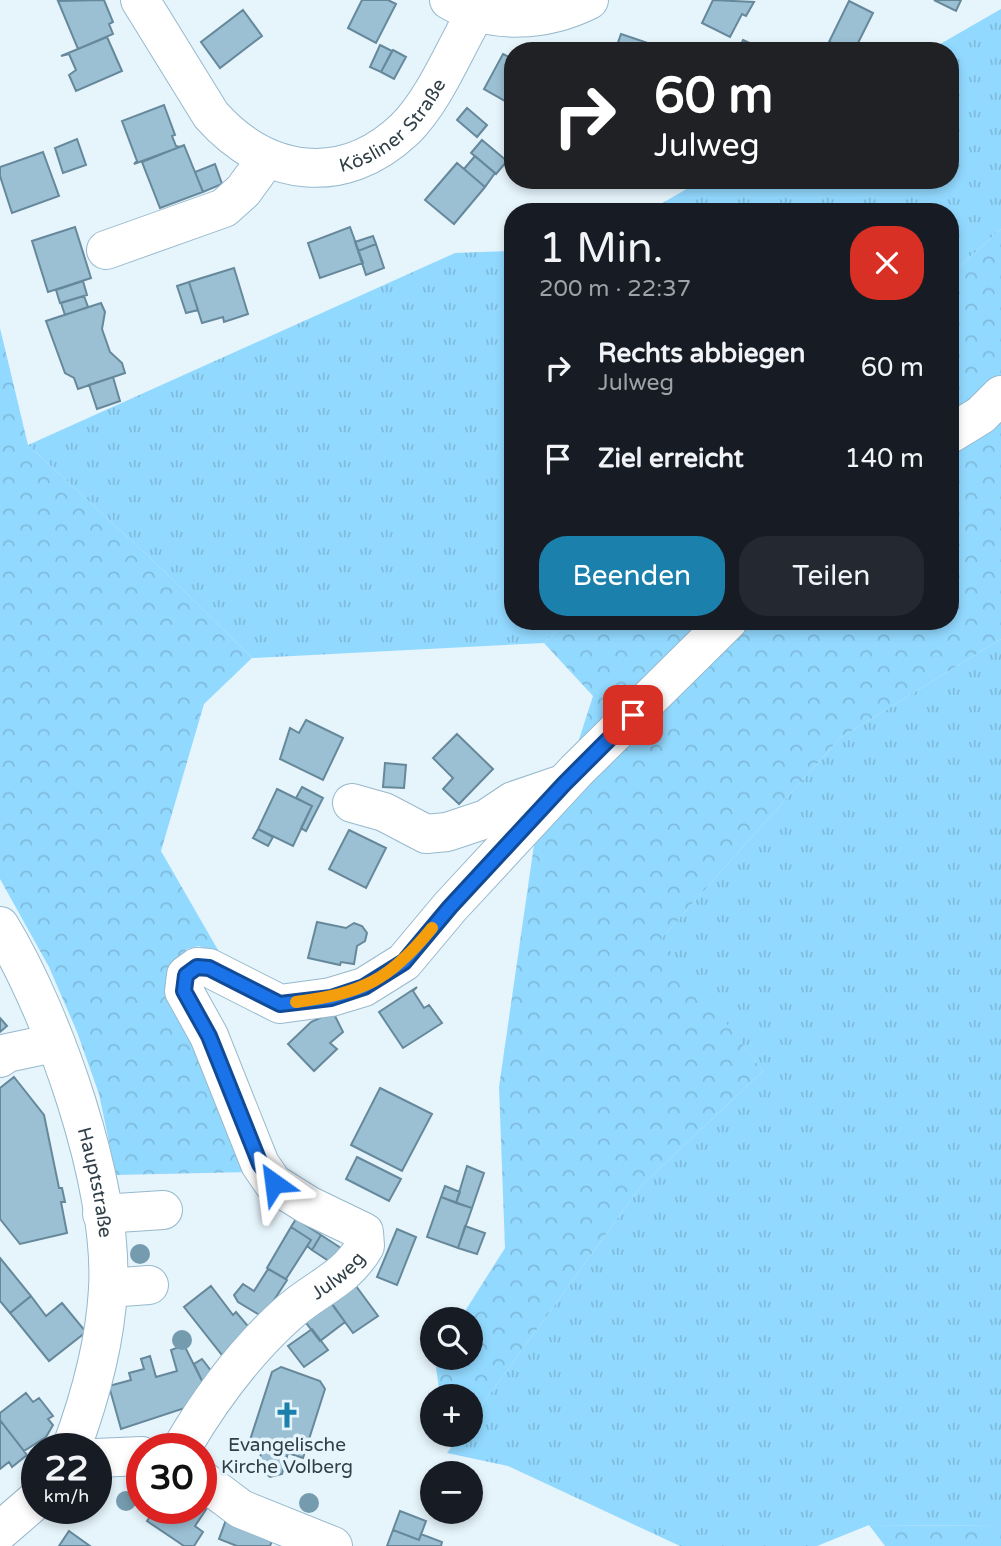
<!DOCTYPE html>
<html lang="de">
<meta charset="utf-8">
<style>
body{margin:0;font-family:"Varela Round",sans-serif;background:#242831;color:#f1f3f6;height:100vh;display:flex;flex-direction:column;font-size:26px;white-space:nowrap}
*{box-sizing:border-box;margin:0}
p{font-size:23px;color:#9ea1a6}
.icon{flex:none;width:38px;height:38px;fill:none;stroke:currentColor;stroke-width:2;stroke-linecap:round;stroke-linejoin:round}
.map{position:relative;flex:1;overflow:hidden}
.sheet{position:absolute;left:504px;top:203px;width:455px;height:427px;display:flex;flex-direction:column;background:#171b24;border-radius:28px;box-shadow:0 4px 10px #0003}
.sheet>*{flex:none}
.hud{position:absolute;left:504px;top:42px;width:455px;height:147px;border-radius:28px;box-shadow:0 4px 10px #0003;background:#202124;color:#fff;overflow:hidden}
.controls{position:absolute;left:420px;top:1307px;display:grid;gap:14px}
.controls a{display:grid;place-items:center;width:63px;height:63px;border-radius:50%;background:#171b24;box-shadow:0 4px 10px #0003;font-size:35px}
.speed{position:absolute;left:21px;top:1433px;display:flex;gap:14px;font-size:35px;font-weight:700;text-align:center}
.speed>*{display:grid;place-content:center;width:91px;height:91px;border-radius:50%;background:#171b24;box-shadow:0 4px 10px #0003;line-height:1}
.speed small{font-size:18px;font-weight:400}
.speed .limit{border:10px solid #d22;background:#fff;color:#111}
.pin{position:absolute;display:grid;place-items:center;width:60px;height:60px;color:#fff;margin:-30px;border-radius:14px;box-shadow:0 4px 10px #0006}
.me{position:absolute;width:77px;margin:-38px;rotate:329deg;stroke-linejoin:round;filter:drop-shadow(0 0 5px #0008)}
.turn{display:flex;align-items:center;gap:24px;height:147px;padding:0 35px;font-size:32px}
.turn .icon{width:91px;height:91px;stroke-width:2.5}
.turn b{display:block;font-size:49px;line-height:60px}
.round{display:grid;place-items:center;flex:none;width:74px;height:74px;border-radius:28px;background:#242831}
.overview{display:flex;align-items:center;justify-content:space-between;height:119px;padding:0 35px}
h1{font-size:42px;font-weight:600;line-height:52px}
.button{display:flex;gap:14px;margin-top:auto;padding:14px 35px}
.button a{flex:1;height:80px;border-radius:28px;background:#1b80ab;color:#fff;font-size:28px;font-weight:600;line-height:80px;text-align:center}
.button a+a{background:#242831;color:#f1f3f6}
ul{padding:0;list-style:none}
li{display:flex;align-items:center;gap:21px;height:91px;padding:0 35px}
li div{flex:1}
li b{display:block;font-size:26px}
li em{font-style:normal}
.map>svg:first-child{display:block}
.grass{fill:url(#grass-tufts)}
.forest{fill:url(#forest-crowns)}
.building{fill:#9bbfd3;stroke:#66889b;stroke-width:2}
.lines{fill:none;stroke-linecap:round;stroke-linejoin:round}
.minor-casing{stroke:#96b9cd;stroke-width:40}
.major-casing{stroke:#96b9cd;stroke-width:40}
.minor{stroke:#fff;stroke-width:38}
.major{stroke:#fff;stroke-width:38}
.tree{fill:#759cae}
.route-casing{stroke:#114b97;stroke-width:18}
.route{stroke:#1a73e8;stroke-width:12}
.slow{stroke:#f59e0b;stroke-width:12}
.labels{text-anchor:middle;stroke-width:7;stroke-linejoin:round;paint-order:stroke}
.street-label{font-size:19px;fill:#303f47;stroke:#e6f4fc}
.poi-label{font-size:19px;fill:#303f47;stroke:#e6f4fc}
</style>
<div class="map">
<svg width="1001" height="1546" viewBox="0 0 1001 1546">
<defs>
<pattern id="grass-tufts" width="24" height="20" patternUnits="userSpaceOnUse" patternTransform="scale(1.75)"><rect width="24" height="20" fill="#92d9ff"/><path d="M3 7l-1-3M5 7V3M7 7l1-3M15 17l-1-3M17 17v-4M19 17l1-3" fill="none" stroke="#7ebbdc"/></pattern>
<pattern id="forest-crowns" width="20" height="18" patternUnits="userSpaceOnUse" patternTransform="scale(1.75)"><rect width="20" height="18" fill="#92d9ff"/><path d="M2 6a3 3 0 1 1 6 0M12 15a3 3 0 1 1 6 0" fill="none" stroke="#7ebbdc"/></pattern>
</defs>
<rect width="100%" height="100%" fill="#e6f4fc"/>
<!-- grass -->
<path class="grass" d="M1001 9V229L950 275V212H647L702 180H950V51H928Z
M513 251V621H568L544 643 252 658 164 571 28 445 455 253Z
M1001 639V1526L869 1525 817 1546H680L508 1466 447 1453 460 1435H471V1420L641 1186 763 1071 660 940 840 738Z"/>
<!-- forest -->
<path class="forest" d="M1001 229V379L950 417V275Z
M0 328 28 445 164 571 252 658 204 704 161 851 222 957 199 946 187 949 177 960 249 1172 116 1175 99 1094 77 1032 49 967 0 879Z
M1001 411V639L840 738 661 939 763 1071 641 1186 471 1420V1396H440L435 1360 471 1358V1320L460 1319 505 1248 499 1087 536 831 740 621H950V445Z
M568 621H708L573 758 593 696 544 643Z
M869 1525 1001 1526V1546H885Z"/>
<!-- building -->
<path class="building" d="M104 0 113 22 109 24 113 34 78 49 58 1Z
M362 0H388L396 4 376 43 348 28Z
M713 0 754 2 746 16 742 14 730 37 702 23Z
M934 0H961L956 11Z
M849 1 873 13 854 51 829 42Z
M243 10 262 36 220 68 201 42Z
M621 34 657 46 655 51H615Z
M107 37 122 71 76 91 69 75 76 70 69 54 61 56Z
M743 40 756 46 754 51H738Z
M380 45 392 51 381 72 370 67Z
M393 50 406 57 394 79 381 72Z
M503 54 513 59 512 105 484 89Z
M164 105 175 135 172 136 176 146 180 147 134 164 137 161 122 121Z
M467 108 487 125 477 137 457 120Z
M77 139 86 165 63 173 55 148Z
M482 140 507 161 496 174 471 153Z
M184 145 203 192 160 208 142 162Z
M43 152 59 196 12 213 0 176V167Z
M475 156 495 173 485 187 464 169Z
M457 163 485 187 454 224 425 200Z
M215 164 222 184 203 192 195 172Z
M560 180H582L579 188Z
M75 227 91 278 48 292 32 241Z
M350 227 363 263 320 278 308 243Z
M373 236 376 244 358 251 355 242Z
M376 244 384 268 366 275 358 251Z
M234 268 248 314 224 322 223 317 202 323 189 282Z
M83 281 87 295 60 303 56 290Z
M189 282 198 310 186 313 177 286Z
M84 296 88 307 65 315 61 303Z
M101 303 105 312 102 329 110 352 122 363 125 373 78 389 74 378 65 373 46 321Z
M113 377 120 401 97 409 89 385Z
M306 720 343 738 323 780 280 759 290 728 299 733Z
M457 734 493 769 459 804 443 789 453 778 433 758Z
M385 763 406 765 404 788 383 787Z
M302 787 323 798 306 831 301 828 312 806 296 798Z
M277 789 312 806 293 846 258 829Z
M258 829 273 837 268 846 253 838Z
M349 830 386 848 366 888 329 869Z
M317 922 346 928 354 923 362 926 367 933 365 941 357 946 354 964 341 962 340 965 308 958Z
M417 987 413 991 424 1008 429 1005 442 1023 403 1048 379 1012Z
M333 1012 343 1032 330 1043 337 1049 314 1071 288 1044 311 1022Z
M0 1018 7 1026 0 1032Z
M14 1077 44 1115 59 1188H62L65 1202H61L67 1233 20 1244 0 1219V1088Z
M380 1088 432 1114 402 1171 351 1145Z
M357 1157 401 1179 389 1201 346 1179Z
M467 1166 484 1173 472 1208 456 1203Z
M445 1186 460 1192 456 1203 441 1197Z
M441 1197 472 1208 458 1248 427 1237Z
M296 1219 321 1235 312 1250 307 1246 311 1240 291 1227Z
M465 1226 485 1233 477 1254 458 1248Z
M291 1227 311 1240 286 1279 267 1268Z
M397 1229 416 1237 397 1285 377 1277Z
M321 1235 347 1252 338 1267 312 1250Z
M0 1258 31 1296 10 1313 0 1301Z
M268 1269 287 1280 263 1317 238 1302 234 1295 243 1284 254 1291Z
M211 1286 233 1315 236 1312 253 1332 222 1355 184 1307Z
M356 1286 378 1316 353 1333 331 1303Z
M326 1295 345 1322 320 1341 300 1315Z
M31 1296 46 1316 62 1303 86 1332 49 1361 10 1313Z
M312 1329 328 1350 304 1367 288 1346Z
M184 1345 204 1385 194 1405 121 1429 109 1386 131 1380 129 1373 144 1369 141 1359 150 1356 156 1377 177 1371 171 1350Z
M202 1359 212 1372 204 1385 194 1364Z
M281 1367 320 1381 325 1389 303 1458 288 1453 282 1474 270 1477 257 1466 264 1445 250 1440 272 1372Z
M26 1393 33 1402 39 1398 53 1416 48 1419 53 1425 46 1437 24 1451 0 1420V1413Z
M0 1420 27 1455 12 1467 9 1462 0 1469Z
M201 1496 211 1502 195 1526 203 1532 194 1546H184L147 1521 156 1508H201Z
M400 1511 426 1521 419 1540 393 1530Z
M227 1517 274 1535 270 1546H237L219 1539Z
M393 1530 419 1540 421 1534 442 1542 441 1546H387Z
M69 1531 90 1546H59Z"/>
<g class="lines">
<!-- minor casing -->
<g class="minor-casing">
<g id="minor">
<path id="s1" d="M140 0 211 115C266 177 343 188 405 129 435 99 454 50 475 14"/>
<path d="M449 0C492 25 545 22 589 0"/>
<path d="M106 250 224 208 243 191 267 158"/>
<path d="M950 434 981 415 1001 395"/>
<path d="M352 803 384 812 426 834 447 832 486 819 513 801 557 786"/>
<path d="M0 1058 7 1053 54 1043"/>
<path d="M102 1214 163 1210"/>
<path d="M108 1288 149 1285"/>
<path id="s2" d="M181 1449C210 1399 243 1354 286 1315 315 1288 345 1281 365 1246L364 1232 308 1205 273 1183 260 1164 209 1036 184 991 186 975 197 967 209 968 280 1004 331 997 364 987 404 962 450 907 576 771 728 621"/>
<path d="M96 1458 142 1456"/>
<path d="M201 1479 241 1509 333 1546"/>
</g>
</g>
<!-- major casing -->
<g class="major-casing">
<g id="major">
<path id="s3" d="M0 926C54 1015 114 1185 108 1289 105 1344 90 1398 71 1449"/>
<path d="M0 1531 37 1499"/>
</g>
</g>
<!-- minor -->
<use href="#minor" class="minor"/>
<!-- major -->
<use href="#major" class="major"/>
</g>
<!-- trees -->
<g class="tree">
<circle cx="140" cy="1254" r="10"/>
<circle cx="182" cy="1340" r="10"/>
<circle cx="126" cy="1501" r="10"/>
<circle cx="309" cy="1503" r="10"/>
</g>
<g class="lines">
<!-- route casing -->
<g class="route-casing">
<path id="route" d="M274 1183 260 1164 209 1036 184 991 186 975 197 967 209 968 280 1004 331 998 364 987 404 962 450 907 564 784 633 715"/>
</g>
<!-- route -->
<use href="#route" class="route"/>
<!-- slow -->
<path class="slow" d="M296 1002C363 993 390 980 432 928"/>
</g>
<!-- icons -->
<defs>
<g id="church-bare" transform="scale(2.1)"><path d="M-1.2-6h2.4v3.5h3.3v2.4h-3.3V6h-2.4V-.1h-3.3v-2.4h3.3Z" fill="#1b80ab" stroke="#e6f4fc" stroke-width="2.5" paint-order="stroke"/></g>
</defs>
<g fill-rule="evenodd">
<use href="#church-bare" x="287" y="1415"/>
</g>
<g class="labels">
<!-- street labels -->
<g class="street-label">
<text dy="7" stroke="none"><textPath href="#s1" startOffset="348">Kösliner Straße</textPath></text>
<text dy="7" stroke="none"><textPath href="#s3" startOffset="275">Hauptstraße</textPath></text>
<text dy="7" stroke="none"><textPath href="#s2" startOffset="236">Julweg</textPath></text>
</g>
<!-- poi labels -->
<g class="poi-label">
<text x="287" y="1451">Evangelische<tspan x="287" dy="22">Kirche Volberg</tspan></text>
</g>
</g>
</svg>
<div class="controls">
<a><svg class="icon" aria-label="search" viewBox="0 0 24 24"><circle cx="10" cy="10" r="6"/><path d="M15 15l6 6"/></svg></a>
<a>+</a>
<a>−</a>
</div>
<div class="speed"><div>22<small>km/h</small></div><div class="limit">30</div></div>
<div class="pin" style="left:633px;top:715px;background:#d93025"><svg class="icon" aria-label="arrive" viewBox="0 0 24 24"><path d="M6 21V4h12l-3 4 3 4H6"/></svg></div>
<svg class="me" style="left:274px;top:1183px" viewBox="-20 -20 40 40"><path d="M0-17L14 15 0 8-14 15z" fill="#1a73e8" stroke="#fff" stroke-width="4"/></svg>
<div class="hud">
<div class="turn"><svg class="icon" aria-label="right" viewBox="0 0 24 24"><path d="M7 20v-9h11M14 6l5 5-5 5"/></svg><div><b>60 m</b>Julweg</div></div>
</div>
<section class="sheet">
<div class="overview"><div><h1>1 Min.</h1><p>200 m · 22:37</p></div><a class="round" style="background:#d93025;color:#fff"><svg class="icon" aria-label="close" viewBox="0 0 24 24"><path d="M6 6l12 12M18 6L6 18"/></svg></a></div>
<ul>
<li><svg class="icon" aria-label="right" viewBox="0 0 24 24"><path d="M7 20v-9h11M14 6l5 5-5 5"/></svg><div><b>Rechts abbiegen</b><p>Julweg</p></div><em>60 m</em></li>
<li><svg class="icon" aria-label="arrive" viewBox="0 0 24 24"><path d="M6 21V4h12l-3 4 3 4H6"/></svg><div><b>Ziel erreicht</b></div><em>140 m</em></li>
</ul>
<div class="button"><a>Beenden</a><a>Teilen</a></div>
</section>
</div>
